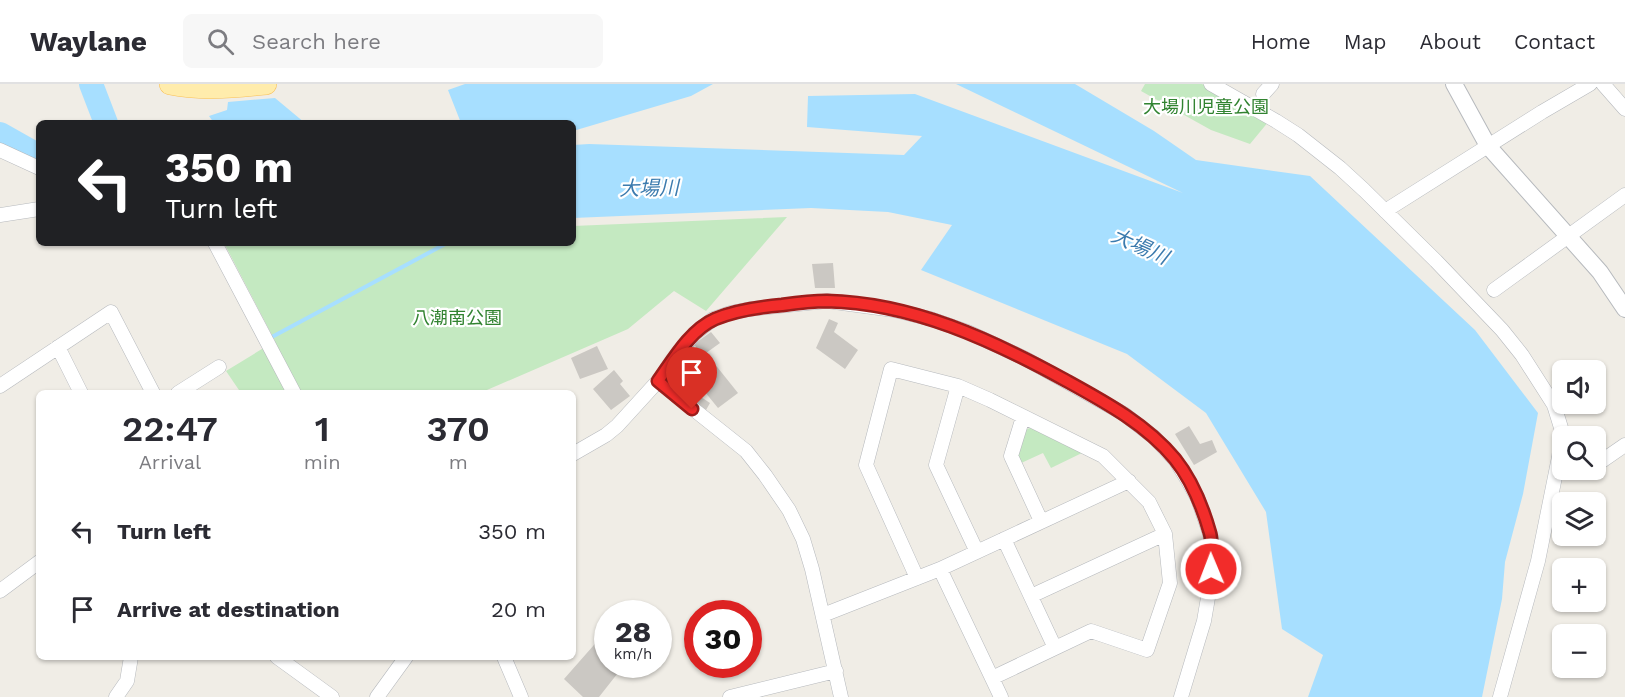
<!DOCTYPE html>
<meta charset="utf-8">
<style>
body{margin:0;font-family:"Work Sans","Noto Sans JP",sans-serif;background:#f7f7f7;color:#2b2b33;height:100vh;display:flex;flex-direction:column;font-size:22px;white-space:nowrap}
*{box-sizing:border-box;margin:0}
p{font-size:20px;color:#7c7c81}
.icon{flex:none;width:33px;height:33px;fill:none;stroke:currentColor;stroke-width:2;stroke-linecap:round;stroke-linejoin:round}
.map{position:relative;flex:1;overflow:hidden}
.side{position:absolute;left:36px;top:306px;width:540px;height:270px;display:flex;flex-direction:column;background:#fff;border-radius:9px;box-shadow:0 2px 4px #0004}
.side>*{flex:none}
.guide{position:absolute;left:36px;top:36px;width:540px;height:126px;border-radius:9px;box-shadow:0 2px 4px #0004;background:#202124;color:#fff;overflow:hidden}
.tools{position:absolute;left:1552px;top:276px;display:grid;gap:12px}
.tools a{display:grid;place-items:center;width:54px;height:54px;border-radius:9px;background:#fff;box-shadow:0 2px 4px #0004;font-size:30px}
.speed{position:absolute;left:594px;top:516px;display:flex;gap:12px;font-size:30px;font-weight:700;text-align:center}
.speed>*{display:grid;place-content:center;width:78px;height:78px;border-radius:50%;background:#fff;box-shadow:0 2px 4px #0004;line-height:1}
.speed small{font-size:15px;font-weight:400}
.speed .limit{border:9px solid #d22;background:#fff;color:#111}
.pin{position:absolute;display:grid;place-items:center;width:51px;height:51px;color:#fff;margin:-62px -26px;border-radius:50% 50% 50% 0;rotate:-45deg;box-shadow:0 0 6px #0007}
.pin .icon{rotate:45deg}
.me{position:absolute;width:66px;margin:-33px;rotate:359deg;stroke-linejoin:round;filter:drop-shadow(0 0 4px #0008)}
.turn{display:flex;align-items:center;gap:21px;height:126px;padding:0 30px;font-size:27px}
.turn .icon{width:78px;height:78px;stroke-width:2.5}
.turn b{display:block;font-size:42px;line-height:51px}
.eta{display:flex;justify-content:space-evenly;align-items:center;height:102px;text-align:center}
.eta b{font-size:36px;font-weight:600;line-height:42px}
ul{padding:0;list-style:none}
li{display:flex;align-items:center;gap:18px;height:78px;padding:0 30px}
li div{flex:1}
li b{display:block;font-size:22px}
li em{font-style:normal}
header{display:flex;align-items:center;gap:36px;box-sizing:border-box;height:84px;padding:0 30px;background:#fff;border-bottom:2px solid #e1e1e2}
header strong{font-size:28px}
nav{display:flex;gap:33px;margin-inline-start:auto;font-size:21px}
.search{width:420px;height:54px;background:#f7f7f7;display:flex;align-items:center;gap:15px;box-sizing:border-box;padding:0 21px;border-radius:9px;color:#7c7c81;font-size:22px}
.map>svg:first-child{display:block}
.green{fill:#c4e9c1}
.water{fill:#a7dfff}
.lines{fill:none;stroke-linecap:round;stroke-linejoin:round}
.stream{stroke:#a7dfff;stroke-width:4}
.river{stroke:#a7dfff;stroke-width:24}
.building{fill:#cbc8c3}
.minor-casing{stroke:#b6b9bd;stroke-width:15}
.tertiary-casing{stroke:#b6b9bd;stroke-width:18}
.primary-casing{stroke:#f9c057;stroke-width:22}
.minor{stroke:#fff;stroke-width:14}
.tertiary{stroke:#fff;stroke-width:16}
.primary{stroke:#ffecac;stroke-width:21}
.route-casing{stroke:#9d1d1b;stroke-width:15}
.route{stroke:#f22c2a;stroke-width:10}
.labels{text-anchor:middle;stroke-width:4.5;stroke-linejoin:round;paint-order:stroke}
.park-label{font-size:18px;fill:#318330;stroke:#fff}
.water-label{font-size:20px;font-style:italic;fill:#3b7bae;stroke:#fff}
</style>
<header>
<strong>Waylane</strong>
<div class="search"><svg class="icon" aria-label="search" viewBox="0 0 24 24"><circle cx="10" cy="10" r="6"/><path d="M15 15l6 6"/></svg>Search here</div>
<nav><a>Home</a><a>Map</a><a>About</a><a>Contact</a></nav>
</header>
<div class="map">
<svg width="1625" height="613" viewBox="0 0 1625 613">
<rect width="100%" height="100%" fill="#f0ede6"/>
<!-- green -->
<path class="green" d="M1145 0H1202L1269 37 1250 60 1211 46 1141 7Z
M787 133 706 227 674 207 628 245 480 309H241L226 287 275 257 224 159H573V142Z
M1032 343 1084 368 1051 384 1043 369 1019 380 1015 373 1025 346Z"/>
<!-- water -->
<path class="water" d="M465 0H713L691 12 573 47V39H461L448 6Z
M956 0H1075L1154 47 1196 76 1310 92 1475 246 1538 329 1523 410 1505 478 1502 515 1482 613H1308L1323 571 1282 545 1266 428 1206 329 1127 270 921 186 952 141 888 128 811 124 573 134V61L589 60 904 71 922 52 807 43 808 12 915 10 1183 109Z
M275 14 305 39H214L209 32 227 26 228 18Z"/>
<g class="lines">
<!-- stream -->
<path class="stream" d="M270 254 447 159"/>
<!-- river -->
<path class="river" d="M91 0 106 39
M0 50 39 72"/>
</g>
<!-- building -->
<path class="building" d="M833 179 835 204H815L812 180Z
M829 235 838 239 834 248 858 266 845 285 816 264Z
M711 248 720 259 706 269 738 309 718 324 683 281 700 269 694 260Z
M597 262 608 285 580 295 571 274Z
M614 286 623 297 620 300 630 312 611 326 593 305Z
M682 293 692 305 686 311 675 298Z
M695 309 710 319 706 326 690 316Z
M1189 342 1200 360 1212 356 1217 368 1194 381 1175 350Z
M608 545V580H625L599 613H583L564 595Z"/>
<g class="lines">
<!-- minor casing -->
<g class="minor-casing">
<path id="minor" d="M1211 0 1276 37 1298 51 1340 84 1364 106 1436 177 1502 246 1522 271 1554 321 1562 347 1559 373 1538 477 1500 613
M1603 0 1625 25
M1263 10 1272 0
M0 66 39 84
M1385 127 1542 28 1590 0
M0 131 39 125
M215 159 294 309
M1494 206 1625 111
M58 263 81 309
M658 297 746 367 765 391 789 426 803 455 812 485 841 613
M0 302 111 228 153 309
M958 302 936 381 977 468
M178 309 219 283
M1023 333 1011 372 1041 437
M573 370 606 351 617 342 658 297 694 250 713 235 730 229 750 225 827 217 894 226 931 235 968 248 1026 275 1124 330 1155 354 1176 377 1187 395 1198 415 1210 450 1212 468 1210 502 1204 537 1181 613
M1596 381 1625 361
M1004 455 1055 564
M940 485 1001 613
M917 494 866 381 891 285 958 302 990 316 1103 372 1149 418 1165 450 1170 499 1147 566 1091 547 992 594
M0 507 39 478
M1031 512 1165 450
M823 531 940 485 1129 397
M277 573 332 613
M504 573 521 613
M116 613 127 597 131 573
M377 613 406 573
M730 613 836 587"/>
</g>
<!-- tertiary casing -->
<g class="tertiary-casing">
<path id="tertiary" d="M1454 0 1488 62 1600 188 1625 225"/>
</g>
<!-- primary casing -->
<g class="primary-casing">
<path id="primary" d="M170 0C203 7 234 3 266 0"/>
</g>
<!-- minor -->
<use href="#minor" class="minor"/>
<!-- tertiary -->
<use href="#tertiary" class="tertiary"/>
<!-- primary -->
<use href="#primary" class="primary"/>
</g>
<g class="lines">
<!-- route casing -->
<g class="route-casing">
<path id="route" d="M692 325 658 297C673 276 690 246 715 235 736 226 759 223 782 221 796 219 812 217 827 217 913 219 992 256 1065 296 1105 318 1146 340 1175 375 1191 395 1203 424 1210 449 1213 460 1211 473 1211 485"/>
</g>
<!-- route -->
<use href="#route" class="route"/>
</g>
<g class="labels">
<!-- park labels -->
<g class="park-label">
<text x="1206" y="29">大場川児童公園</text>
<text x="457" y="240">八潮南公園</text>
</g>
<!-- water labels -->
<g class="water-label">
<text transform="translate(649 104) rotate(-1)" y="7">大場川</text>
<text transform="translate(1140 162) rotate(24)" y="7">大場川</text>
</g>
</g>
</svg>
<div class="tools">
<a><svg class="icon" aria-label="sound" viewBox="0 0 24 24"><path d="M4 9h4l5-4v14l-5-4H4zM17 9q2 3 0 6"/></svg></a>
<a><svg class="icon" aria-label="search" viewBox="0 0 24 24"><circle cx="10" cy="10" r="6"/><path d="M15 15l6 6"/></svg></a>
<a><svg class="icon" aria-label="layers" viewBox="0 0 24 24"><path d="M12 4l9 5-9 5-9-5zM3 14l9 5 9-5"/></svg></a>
<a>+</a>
<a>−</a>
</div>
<div class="speed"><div>28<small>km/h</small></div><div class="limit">30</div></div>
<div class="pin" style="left:692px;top:325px;background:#d93025"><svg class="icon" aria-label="arrive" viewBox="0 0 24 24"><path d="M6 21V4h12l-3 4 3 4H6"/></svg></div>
<svg class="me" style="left:1211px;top:485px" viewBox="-20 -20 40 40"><circle r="17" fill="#f22c2a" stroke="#fff" stroke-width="3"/><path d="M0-11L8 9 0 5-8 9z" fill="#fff"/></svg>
<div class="guide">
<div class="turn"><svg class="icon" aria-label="left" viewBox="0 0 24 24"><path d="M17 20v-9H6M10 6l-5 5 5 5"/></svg><div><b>350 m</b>Turn left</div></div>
</div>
<section class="side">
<div class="eta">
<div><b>22:47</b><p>Arrival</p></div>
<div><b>1</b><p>min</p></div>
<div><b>370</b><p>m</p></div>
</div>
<ul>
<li><svg class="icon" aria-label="left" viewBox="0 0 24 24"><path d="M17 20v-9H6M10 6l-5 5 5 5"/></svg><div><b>Turn left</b></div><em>350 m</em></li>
<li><svg class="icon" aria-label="arrive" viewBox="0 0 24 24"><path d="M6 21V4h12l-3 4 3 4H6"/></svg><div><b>Arrive at destination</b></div><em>20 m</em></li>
</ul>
</section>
</div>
